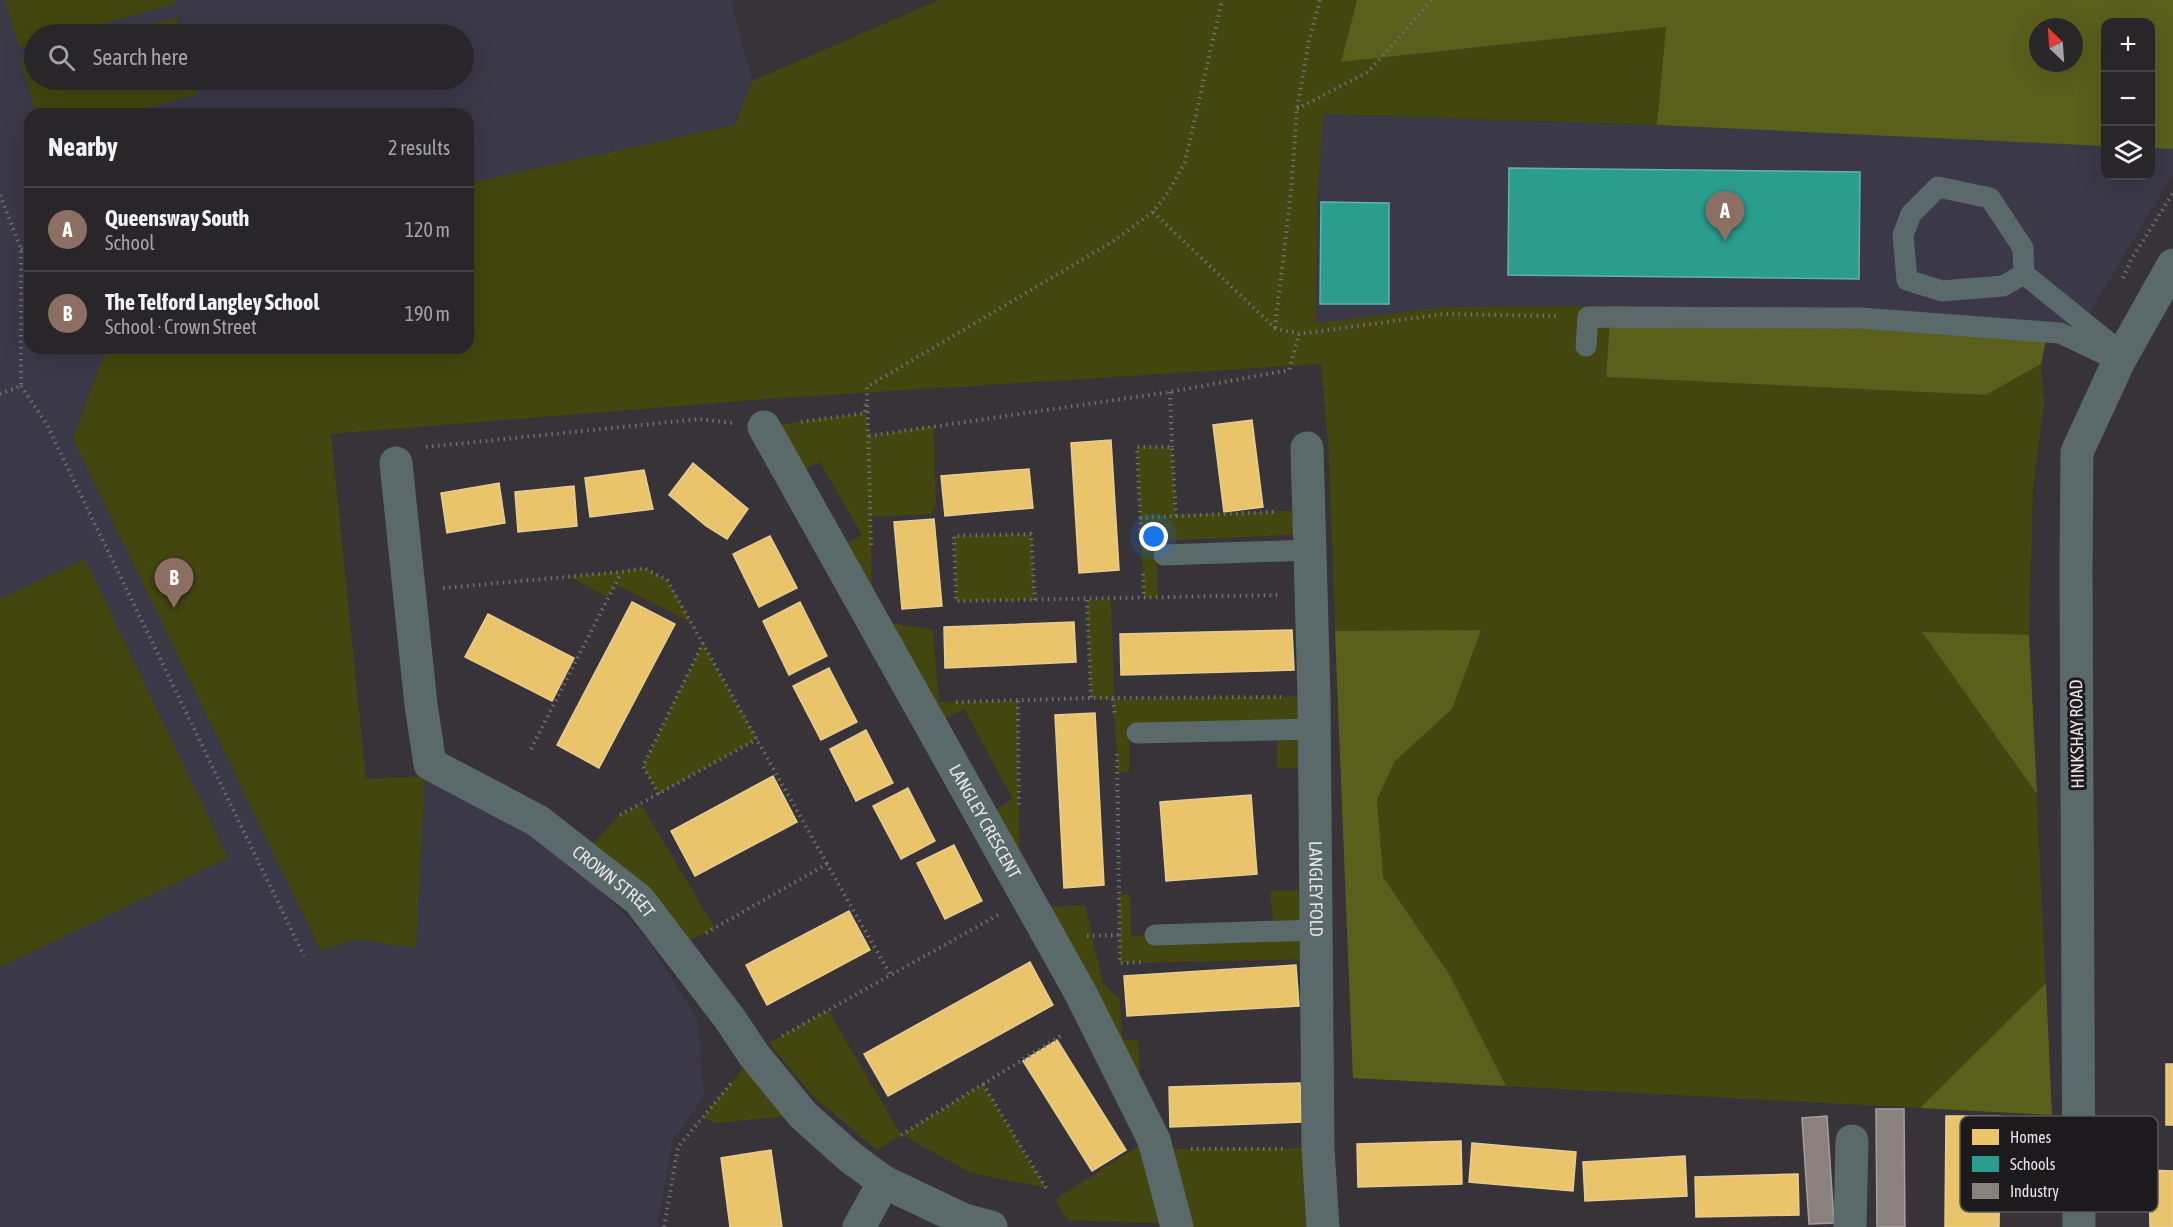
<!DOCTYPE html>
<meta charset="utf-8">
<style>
:root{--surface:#29262a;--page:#353236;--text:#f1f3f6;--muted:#a5a5a8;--line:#454347;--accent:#1a73e8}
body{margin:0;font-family:"Asap Condensed",sans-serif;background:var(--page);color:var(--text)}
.controls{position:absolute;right:18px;top:18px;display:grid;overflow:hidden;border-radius:12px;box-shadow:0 6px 24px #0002}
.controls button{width:54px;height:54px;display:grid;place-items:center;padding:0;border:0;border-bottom:2px solid var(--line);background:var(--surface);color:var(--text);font:30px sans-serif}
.compass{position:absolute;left:2029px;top:18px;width:54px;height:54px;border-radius:50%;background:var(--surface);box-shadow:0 6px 24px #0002;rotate:335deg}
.you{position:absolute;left:1154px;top:537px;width:21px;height:21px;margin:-15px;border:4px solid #fff;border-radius:50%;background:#1a73e8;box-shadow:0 0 0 9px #1a73e833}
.badge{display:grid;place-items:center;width:39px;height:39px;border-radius:50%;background:var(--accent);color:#fff;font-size:20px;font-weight:700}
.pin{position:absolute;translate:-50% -50px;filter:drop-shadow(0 2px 3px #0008)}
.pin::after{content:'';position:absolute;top:32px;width:21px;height:18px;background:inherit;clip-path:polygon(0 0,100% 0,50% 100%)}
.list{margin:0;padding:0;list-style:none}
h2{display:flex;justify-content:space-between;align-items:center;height:78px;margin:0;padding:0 24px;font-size:26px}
h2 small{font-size:20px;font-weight:400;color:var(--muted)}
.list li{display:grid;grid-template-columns:39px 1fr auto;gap:18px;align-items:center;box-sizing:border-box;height:84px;padding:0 24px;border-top:2px solid var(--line)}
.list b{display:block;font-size:22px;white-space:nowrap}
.list p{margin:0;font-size:20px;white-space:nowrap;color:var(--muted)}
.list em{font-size:20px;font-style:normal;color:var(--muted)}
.icon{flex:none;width:33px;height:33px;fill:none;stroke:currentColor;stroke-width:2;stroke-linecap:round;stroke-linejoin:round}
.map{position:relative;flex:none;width:2173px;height:1227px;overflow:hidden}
.search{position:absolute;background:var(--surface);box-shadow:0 6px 24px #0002;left:24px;top:24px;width:450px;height:66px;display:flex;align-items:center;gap:15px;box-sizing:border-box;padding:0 21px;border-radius:33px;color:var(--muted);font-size:22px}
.panel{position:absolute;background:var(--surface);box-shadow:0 6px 24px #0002;left:24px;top:108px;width:450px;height:246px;border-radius:18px}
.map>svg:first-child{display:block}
.education{fill:#3b3848;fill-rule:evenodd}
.green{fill:#43460e}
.forest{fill:#5b5f1c;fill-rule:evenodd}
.homes{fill:#e9c46a;stroke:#e8cd90;stroke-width:1.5}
.schools{fill:#2a9d8f;stroke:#63b2aa;stroke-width:1.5}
.industry{fill:#8a817c;stroke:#a69e9d;stroke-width:1.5}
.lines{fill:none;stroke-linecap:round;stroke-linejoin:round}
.path{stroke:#697173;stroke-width:4;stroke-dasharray:1.5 4.5;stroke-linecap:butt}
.service{stroke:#5a696a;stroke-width:21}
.minor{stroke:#5a696a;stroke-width:33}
.labels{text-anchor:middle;stroke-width:6;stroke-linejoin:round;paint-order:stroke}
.street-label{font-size:18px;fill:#e7e3e9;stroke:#1d1a1e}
.key{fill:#1d1a1e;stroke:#5a565b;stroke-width:1.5}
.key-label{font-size:16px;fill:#e7e3e9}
</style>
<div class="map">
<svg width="2173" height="1227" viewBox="0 0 2173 1227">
<rect width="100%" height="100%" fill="#373338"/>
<path class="education" d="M0,0H731L752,81L735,125L468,183V114H30V348H111L101,362L73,439L330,434L366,779L425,776L523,826L581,869L645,936L698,1020L704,1097L673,1139L657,1227H0ZM34,34H464V80H34Z
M1322,114L1657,125L2105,146L2106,176H2150L2151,148L2173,149V174L2079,330L1625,306L1444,307L1316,323L1317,208Z"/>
<path class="green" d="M5,0H174L175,4L65,34H34V43L19,47Z
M939,0H1357L1341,62L1666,27L1657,125L1323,114L1317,208L1316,323L1444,307L1611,306L1606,377L1986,395L2041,364L2044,404L2033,487L2029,636L2052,1115L1353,1078L1328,440L1321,364L779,398L331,434L366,779L425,776L416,948L356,939L321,951L73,439L101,362L111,348H468V183L735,125L752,81Z
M177,17L182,34H113Z
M34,56V80H194L198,94L127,114H36L21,60Z
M865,413L870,436L934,426L936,507L931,514L871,517L872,620L933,630L939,702L1018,701L1019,855L982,818L1013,799L964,709L931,726L833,551L862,535L820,462L791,476L764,427Z
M1137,447H1172L1176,515L1309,510L1310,534L1157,541L1158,597L1144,598Z
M1031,534L1035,600L956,601L954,536Z
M85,559L228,858L0,967V599Z
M644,568L667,580L692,623L615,584L608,598L570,577Z
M1111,599L1114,699L1314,696L1315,767L1277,768V731L1129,736V772H1118L1113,700L1091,698L1087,600Z
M703,643L757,739L659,794L643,766Z
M641,804L715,928L676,948L582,855L620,815Z
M1316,889L1317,959L1120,963L1119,895L1130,894L1131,936L1274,932L1270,891Z
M1085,905L1103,983L1112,993L1119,997L1123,1040L1138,1039L1140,1080L1047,907Z
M828,1010L901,1135L983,1084L1046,1188L971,1173L902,1135L877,1150L811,1094L769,1043Z
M754,1055L803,1115L716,1123L702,1118Z
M1140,1145L1157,1149L1318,1148L1323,1227H1177L1175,1224L1068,1220L1055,1200Z"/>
<path class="forest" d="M1357,0H2173V149L2151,148L2150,22H2106L2105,146L1657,125L1666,27L1341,62ZM2038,27H2074V63H2038Z
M1611,306L1930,315L2049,327L2041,364L1986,395L1606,377Z
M1481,630L1452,709L1395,761L1377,799L1383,877L1449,974L1506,1086L1353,1078L1335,631Z
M1922,632L2029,635L2037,794Z
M2046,983L2052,1115L1920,1108Z"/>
<path class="homes" d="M1252,420L1263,507L1224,512L1213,425Z
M1111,440L1119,570L1079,573L1071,443Z
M693,463L748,509L727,539L706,526L669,495Z
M1029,469L1033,508L945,516L941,476Z
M644,470L653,509L590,517L585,478Z
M499,483L505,523L447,533L441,493Z
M574,486L577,526L518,532L515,492Z
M934,519L942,606L902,609L894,522Z
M770,536L797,588L759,607L733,554Z
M632,602L675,624L599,768L557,745Z
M800,602L827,656L789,675L763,621Z
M488,614L574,658L552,701L465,657Z
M1074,622L1076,662L945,668L944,627Z
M1292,630L1294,670L1121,675L1120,634Z
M829,668L857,722L821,740L793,686Z
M1095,713L1104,885L1064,888L1055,715Z
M866,730L893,783L856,801L830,749Z
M773,776L797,822L695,876L671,831Z
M908,788L935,841L901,859L873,806Z
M1251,795L1257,874L1166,881L1160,802Z
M954,845L982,901L945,919L917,863Z
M849,911L870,950L767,1005L746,965Z
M1030,962L1053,1005L888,1096L864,1054Z
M1296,965L1299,1006L1127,1016L1124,976Z
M1057,1040L1126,1150L1092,1171L1023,1061Z
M2166,1064H2173V1125H2166Z
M1300,1083L1302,1122L1170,1127L1169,1087Z
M1946,1116H2000L1999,1227H1945Z
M1461,1141L1462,1184L1358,1187L1357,1144Z
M1472,1143L1576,1152L1573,1191L1469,1182Z
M771,1150L782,1227H730L721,1158Z
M1685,1156L1687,1196L1585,1201L1583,1162Z
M2149,1170L2173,1171V1227H2150Z
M1798,1174L1799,1215L1696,1217L1695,1177Z"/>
<path class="schools" d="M1509,168L1860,172L1859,279L1508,275Z
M1321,202L1389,203V304H1320Z"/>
<path class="industry" d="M1876,1109H1904L1905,1227H1877Z
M1827,1116L1834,1223L1809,1224L1802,1118Z"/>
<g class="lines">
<path class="path" d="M1297,109L1368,72L1432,0
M0,195L21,249V386L0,394
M1153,212L1275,328L1299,334L1444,314L1560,316
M21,249L30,253
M2123,278L2131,260L2173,193
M1275,328L1291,192L1297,109L1309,41L1320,0
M21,386L46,423L304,956
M1170,392L1172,447
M801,422L865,413L866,400
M869,436L1170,392L1289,370L1299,334
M426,447L700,419L732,423
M1176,516L1274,512
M1140,518L1176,516L1172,447H1137L1141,537
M871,545L867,387L1112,242L1153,212L1169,191L1185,162L1222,0
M1143,574L1144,598
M443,588L621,572L644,568L667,580L827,864
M1035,600L1031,534L954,536L956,601L1278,595
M1087,600L1091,698
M1113,699L1115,717
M1018,701L1019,808
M956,702L1091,698L1281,697
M531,749L621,573
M1117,754L1120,963L1144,962
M659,794L643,766L703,643
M620,815L757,739
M706,933L827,864L891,976
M1087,936L1119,935
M782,1036L998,915
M983,1084L1046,1188
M901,1135L1064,1034
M1191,1149H1285
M664,1227L678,1147L733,1081"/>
<path class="service" d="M2024,274L2003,286L1942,291L1907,280L1903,235L1911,214L1938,187L1990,198L2023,248L2024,274L2123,354
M1586,346L1588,317L1861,318L2060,333L2119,361
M1164,555L1311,550
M1137,733L1314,729
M1155,935L1316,930"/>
<g class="minor">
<path id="s1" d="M764,427L1080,992L1154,1140L1177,1227"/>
<path id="s2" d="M1307,448L1314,696L1318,1148L1323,1227"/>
<path id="s3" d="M396,463L421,705L430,764L538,821L639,900L730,1019L754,1055L803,1115L850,1157L884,1182L964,1220L991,1227"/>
<path d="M859,1227L884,1182"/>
<path d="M1850,1227L1852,1141"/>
<path d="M2079,1227L2076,570L2077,452L2119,361L2173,265"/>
</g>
</g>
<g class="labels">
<g class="street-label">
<text transform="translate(2077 734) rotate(-91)" y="6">HINKSHAY ROAD</text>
<text dy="6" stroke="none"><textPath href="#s1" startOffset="452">LANGLEY CRESCENT</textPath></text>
<text dy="6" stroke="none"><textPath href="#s3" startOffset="522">CROWN STREET</textPath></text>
<text dy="6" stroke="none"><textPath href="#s2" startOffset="441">LANGLEY FOLD</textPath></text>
</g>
</g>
<rect x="1960" y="1116" width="198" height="96" rx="9" class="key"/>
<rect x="1972" y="1129" width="27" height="16" fill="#e9c46a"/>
<rect x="1972" y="1156" width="27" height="16" fill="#2a9d8f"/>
<rect x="1972" y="1183" width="27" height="16" fill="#8a817c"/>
<g class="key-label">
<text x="2010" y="1143">Homes</text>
<text x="2010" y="1170">Schools</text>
<text x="2010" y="1197">Industry</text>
</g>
</svg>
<div class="controls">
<button>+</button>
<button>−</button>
<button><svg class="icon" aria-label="layers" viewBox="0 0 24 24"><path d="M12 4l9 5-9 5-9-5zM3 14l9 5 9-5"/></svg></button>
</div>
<svg class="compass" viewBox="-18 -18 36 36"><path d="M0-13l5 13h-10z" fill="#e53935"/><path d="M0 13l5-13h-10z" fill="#a5a5a8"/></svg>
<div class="you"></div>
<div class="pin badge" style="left:1725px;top:241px;background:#8d6e63">A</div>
<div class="pin badge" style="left:174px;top:608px;background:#8d6e63">B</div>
<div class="search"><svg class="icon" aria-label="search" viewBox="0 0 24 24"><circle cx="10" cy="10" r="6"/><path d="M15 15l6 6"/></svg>Search here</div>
<section class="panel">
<h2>Nearby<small>2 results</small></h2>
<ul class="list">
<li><span class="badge" style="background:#8d6e63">A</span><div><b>Queensway South</b><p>School</p></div><em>120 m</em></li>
<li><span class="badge" style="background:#8d6e63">B</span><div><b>The Telford Langley School</b><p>School · Crown Street</p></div><em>190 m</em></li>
</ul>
</section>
</div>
